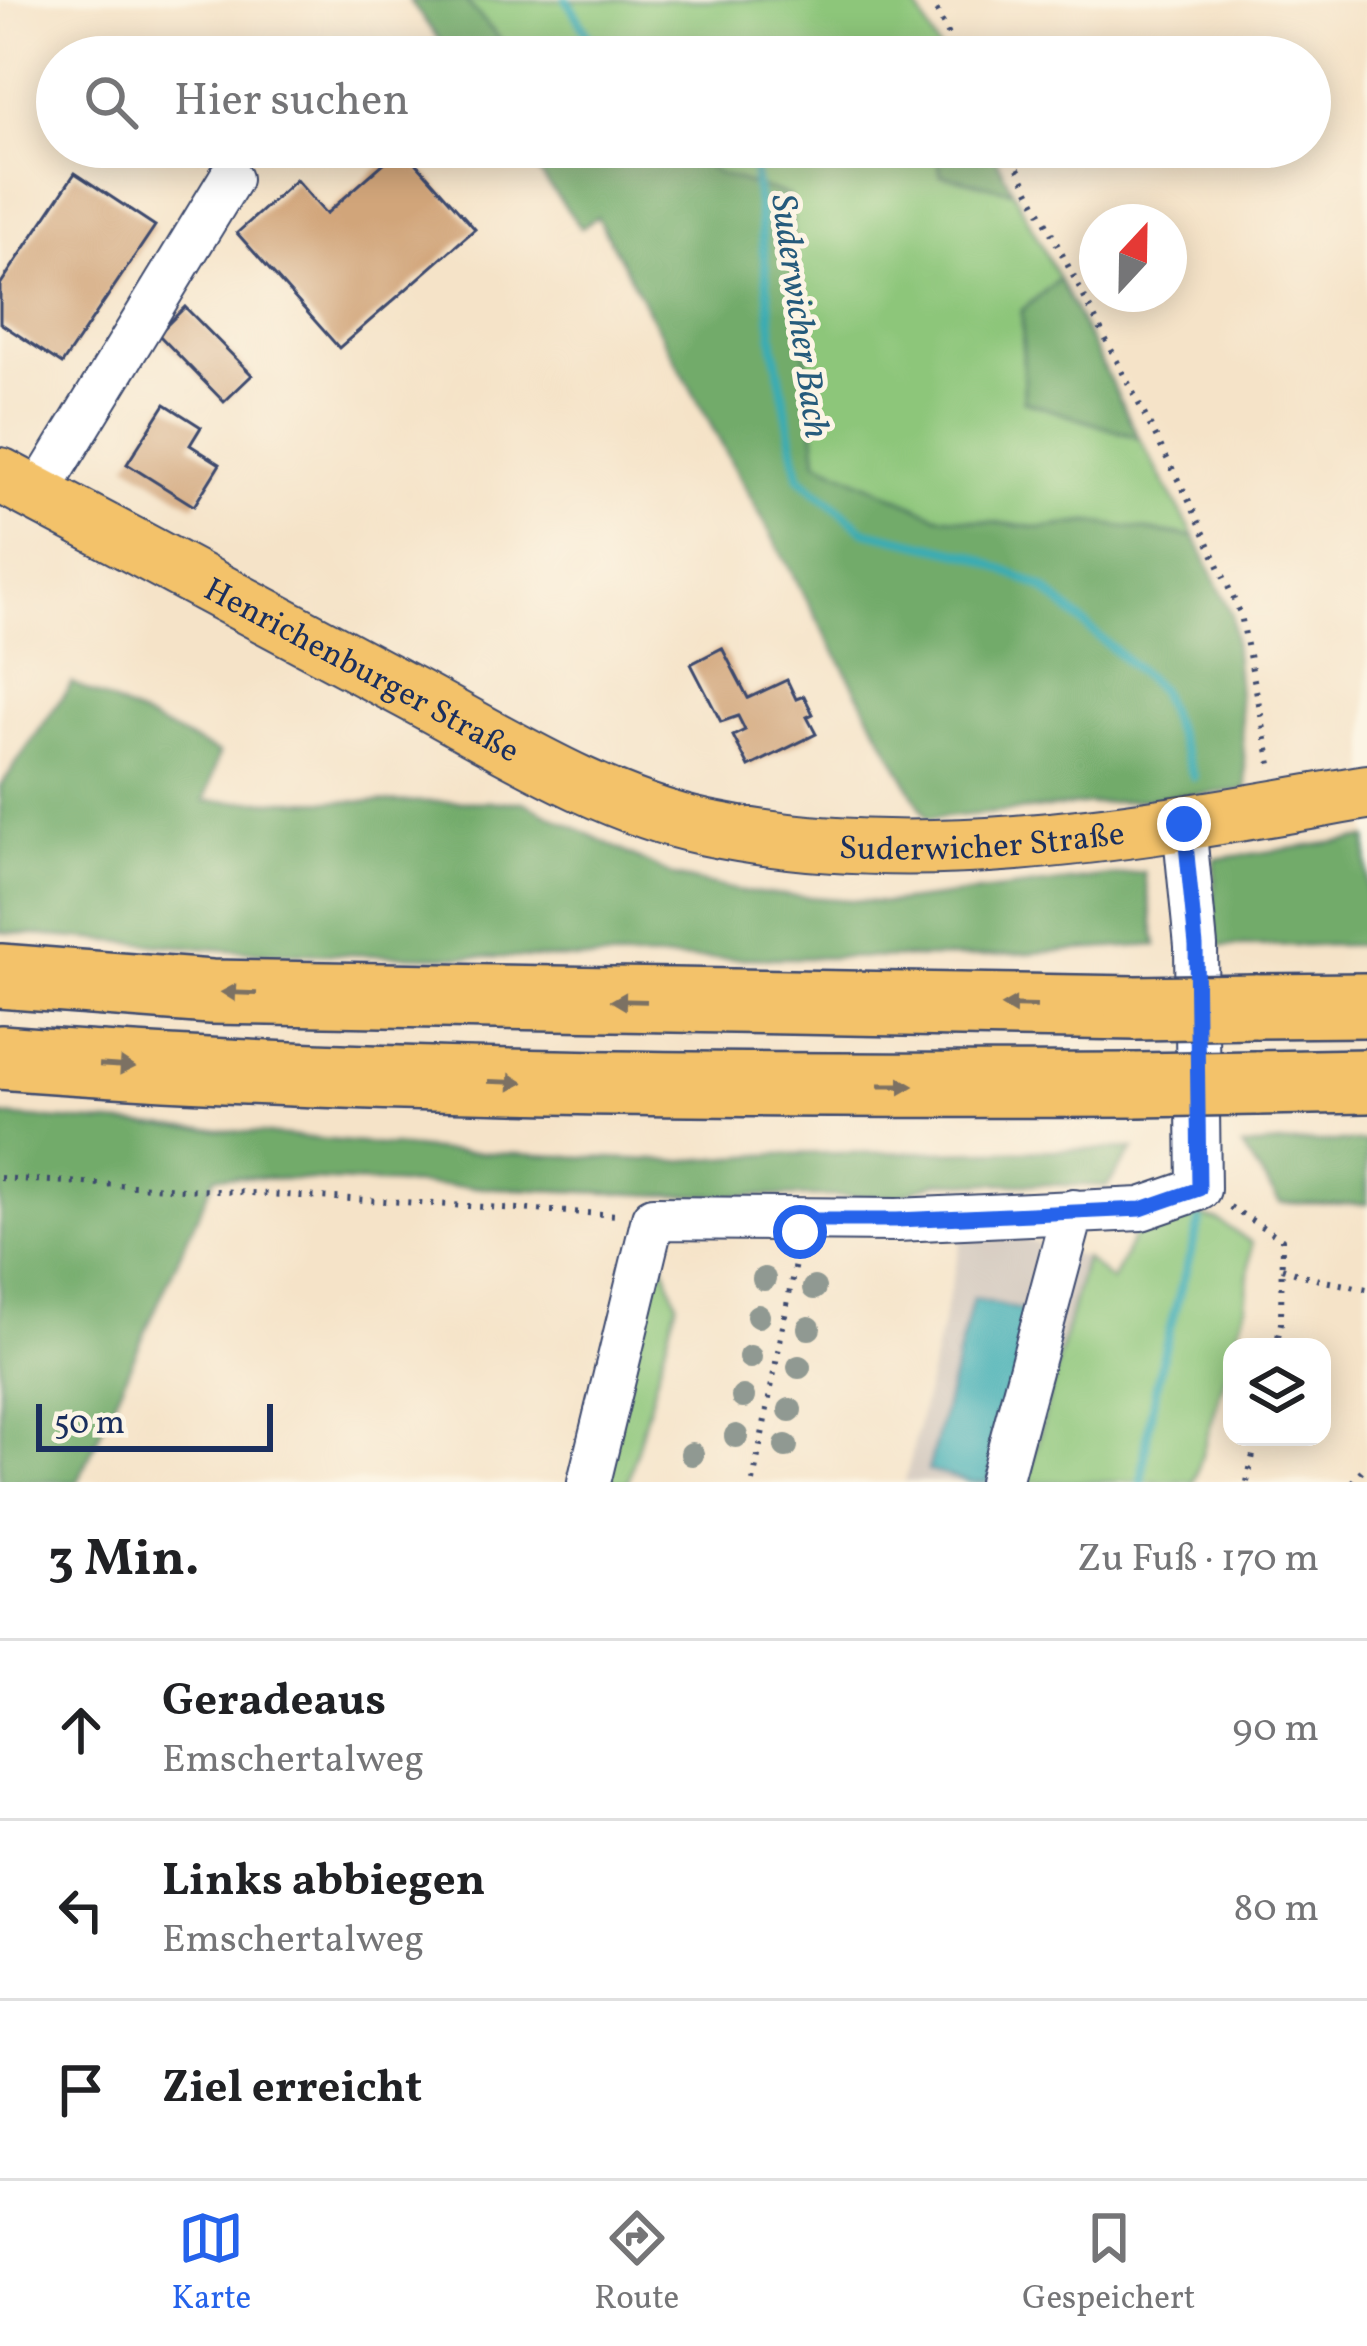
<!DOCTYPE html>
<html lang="de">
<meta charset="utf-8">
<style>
:root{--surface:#fff;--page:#f2f2f2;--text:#202124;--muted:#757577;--line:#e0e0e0;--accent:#2563eb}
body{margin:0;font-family:Vollkorn,serif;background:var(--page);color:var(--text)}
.controls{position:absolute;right:36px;bottom:36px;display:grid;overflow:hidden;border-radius:24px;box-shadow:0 6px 30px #0003}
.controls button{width:108px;height:108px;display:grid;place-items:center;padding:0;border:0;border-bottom:3px solid var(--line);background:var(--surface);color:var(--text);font:60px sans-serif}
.compass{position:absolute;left:1079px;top:204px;width:108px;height:108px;border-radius:50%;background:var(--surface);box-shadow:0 6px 30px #0003;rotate:22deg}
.scale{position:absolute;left:36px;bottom:30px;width:237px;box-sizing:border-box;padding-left:12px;border:6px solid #1b2f5e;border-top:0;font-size:33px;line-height:42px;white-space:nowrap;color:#1b2f5e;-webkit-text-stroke:9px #fcf5e5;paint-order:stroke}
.stop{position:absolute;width:36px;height:36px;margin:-27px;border:9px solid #2563eb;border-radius:50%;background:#fff}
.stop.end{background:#2563eb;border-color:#fff;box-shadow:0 3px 12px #0008}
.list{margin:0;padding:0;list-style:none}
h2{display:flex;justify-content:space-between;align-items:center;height:156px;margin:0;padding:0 48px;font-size:51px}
h2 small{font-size:39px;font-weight:400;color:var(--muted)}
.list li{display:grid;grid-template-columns:78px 1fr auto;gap:36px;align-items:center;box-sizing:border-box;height:180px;padding:0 48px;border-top:3px solid var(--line)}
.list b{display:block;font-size:45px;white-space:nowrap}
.list p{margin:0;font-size:39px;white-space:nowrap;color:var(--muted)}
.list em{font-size:39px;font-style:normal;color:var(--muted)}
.icon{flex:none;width:66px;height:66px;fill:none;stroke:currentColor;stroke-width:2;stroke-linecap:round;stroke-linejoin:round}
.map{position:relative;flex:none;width:1367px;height:1482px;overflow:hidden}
.search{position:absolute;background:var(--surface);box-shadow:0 6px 30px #0003;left:36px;right:36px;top:36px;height:132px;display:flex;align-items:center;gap:30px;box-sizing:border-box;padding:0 42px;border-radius:66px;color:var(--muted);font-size:45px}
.sheet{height:696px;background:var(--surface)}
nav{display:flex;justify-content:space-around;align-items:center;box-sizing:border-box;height:168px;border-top:3px solid var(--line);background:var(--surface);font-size:33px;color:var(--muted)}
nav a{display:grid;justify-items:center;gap:6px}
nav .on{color:var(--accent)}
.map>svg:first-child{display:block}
.industrial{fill:#cdc2b9}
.green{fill:#8dc67a;stroke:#547a6c;stroke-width:3}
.forest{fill:#72ab6a;stroke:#466d64;stroke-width:3}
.water{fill:#3bacb3;stroke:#2b6e88;stroke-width:3}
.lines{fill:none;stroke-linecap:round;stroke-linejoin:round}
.stream{stroke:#3bacb3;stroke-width:9}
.building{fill:#d1a57a}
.minor-casing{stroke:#3c4a6e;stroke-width:46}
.major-casing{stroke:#3c4a6e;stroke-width:58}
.highway-casing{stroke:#3c4a6e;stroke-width:68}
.path{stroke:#3c4a6e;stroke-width:6;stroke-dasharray:3 9;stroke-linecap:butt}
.minor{stroke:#fff;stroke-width:42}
.major{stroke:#f3c26a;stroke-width:54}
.highway{stroke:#f3c26a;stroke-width:63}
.highway-bridge-casing{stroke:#3c4a6e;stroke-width:68;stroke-linecap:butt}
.highway-bridge{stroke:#f3c26a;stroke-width:63}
.tree{fill:#909992}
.oneway{fill:#7c7163}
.route{stroke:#2563eb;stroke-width:15}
.labels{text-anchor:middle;stroke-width:10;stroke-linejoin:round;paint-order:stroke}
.street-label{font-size:33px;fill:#1b2f5e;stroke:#fcf5e5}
.water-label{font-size:36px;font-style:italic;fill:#265b7c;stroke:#fcf5e5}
</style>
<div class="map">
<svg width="1367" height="1482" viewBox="0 0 1367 1482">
<rect width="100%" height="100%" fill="#fcf5e5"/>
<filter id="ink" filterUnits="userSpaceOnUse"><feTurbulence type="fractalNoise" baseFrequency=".00833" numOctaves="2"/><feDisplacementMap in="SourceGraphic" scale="24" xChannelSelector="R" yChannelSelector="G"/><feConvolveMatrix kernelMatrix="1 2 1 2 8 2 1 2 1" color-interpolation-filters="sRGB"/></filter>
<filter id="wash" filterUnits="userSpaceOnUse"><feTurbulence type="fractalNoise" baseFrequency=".004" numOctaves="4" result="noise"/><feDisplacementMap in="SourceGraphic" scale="48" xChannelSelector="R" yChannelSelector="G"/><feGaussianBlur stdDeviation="2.7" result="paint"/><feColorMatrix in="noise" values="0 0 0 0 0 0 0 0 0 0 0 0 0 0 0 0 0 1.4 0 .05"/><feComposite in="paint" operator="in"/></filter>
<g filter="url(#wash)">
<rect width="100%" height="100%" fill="#f5e3c8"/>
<path class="industrial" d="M966,1221L1085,1258L1027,1482H905Z"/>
<path class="green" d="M465,0H913L943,57H516Z
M684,147H936L941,175L1013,191L1059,279L1022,311L1024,401L1139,438L1195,537L1089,522L1041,528L937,516L817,461L789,197L718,174Z
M1199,1215L1219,1221L1252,1243L1246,1305L1194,1482H1027L1085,1258L1112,1281L1136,1232Z
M657,1246L677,1302L628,1482H605Z"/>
<path class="forest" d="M409,0H465L516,57H452Z
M520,147H684L718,174L789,196L817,461L937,516L1041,528L1089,522L1195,537L1232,615L1247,790L927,819L597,217L581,228Z
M936,147H990L1013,191L941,175Z
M1059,279L1139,438L1024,401L1022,310Z
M72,683L219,753L205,801L523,802L674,876L744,892L888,903L1144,872L1157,945L967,957L590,959L266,953L0,932V787Z
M1367,838V945L1214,946V859Z
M0,1116L235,1131L445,1151L676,1161L776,1154L1134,1149L1107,1186L938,1182L896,1197L659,1195L215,1176L78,1482H0Z
M1306,1142H1367V1204L1280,1203L1242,1147Z"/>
<path class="water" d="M973,1298L1033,1313L989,1482H971L928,1471Z"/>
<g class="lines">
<path class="stream" d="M567,0L601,57
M744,147L754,166L774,346L799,477L865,531L971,555L1043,588L1159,689L1194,777
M1142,1482C1149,1393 1175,1307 1200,1221"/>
</g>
<g id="blocks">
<path class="building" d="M402,147L475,229L339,348L237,233L296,180L326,214Z
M75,173L155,226L62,364L0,323V285Z
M185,307L252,375L224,402L158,334Z
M165,404L201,427L190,445L220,464L194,506L127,464Z
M722,648L748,698L787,680L796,699L804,696L813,714L807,717L816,734L749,767L733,736L745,730L738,716L721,722L691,664Z"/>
</g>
</g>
<g filter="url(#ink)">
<use href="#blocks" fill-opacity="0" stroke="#3c4a6e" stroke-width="3"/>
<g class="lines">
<defs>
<path id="minor" d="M37,495L230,179
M589,1482L653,1218L897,1220L1141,1209L1199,1189L1196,946L1184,824
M1000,1482L1073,1211"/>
<g id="major">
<path id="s1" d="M0,475C137,547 273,620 410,693C503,743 602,806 707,828C925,874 1151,829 1367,792"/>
</g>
<path id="highway" d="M0,976L211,992L1136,1008
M1255,1006L1367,1005
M0,1057C378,1086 757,1086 1136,1085
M1256,1083L1367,1081"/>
</defs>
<use href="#minor" class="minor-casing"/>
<use href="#major" class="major-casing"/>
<use href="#highway" class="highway-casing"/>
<path class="path" d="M931,0L960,57
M1007,147L1193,509L1241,615L1272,769
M0,1178L619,1215
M1230,1207L1282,1239L1281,1323L1276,1347
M1282,1268L1319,1280L1367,1289
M753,1482L797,1253
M1247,1482L1257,1437
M1352,1482L1367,1464"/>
<use href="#minor" class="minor"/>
<use href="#major" class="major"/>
<use href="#highway" class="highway"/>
<defs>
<path id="highway-bridge" d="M1136,1008L1255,1006
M1136,1085L1256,1083"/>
</defs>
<use href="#highway-bridge" class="highway-bridge-casing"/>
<use href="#highway-bridge" class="highway-bridge"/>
</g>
<g class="tree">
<circle cx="764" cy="1279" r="12"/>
<circle cx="814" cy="1288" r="12"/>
<circle cx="758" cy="1316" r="12"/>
<circle cx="809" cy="1328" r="12"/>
<circle cx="750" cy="1357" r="12"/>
<circle cx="799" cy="1367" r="12"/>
<circle cx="743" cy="1397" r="12"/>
<circle cx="790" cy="1410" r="12"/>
<circle cx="736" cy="1436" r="12"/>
<circle cx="786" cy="1446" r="12"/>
<circle cx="692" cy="1454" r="12"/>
</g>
<defs><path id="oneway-solid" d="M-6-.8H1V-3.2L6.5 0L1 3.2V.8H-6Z" transform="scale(3)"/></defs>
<g class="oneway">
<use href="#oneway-solid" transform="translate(239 993) rotate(-178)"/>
<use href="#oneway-solid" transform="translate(629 1001) rotate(-179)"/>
<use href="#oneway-solid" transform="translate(1019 1006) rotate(-179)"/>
<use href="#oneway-solid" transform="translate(117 1066) rotate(4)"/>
<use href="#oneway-solid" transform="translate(506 1082) rotate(2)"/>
<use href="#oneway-solid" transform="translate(896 1086)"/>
</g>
</g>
<g class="lines" filter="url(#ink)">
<path class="route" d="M800,1232L802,1220H897L1141,1209L1199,1189L1196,946L1184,824"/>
</g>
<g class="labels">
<g class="street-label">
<text dy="12" stroke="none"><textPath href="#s1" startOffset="411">Henrichenburger Straße</textPath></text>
<text dy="12" stroke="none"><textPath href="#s1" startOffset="1068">Suderwicher Straße</textPath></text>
</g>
<g class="water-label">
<text transform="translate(802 316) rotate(82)" y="13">Suderwicher Bach</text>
</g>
</g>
</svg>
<div class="controls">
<button><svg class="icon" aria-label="layers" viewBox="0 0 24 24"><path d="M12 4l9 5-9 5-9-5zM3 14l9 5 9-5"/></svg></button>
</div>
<svg class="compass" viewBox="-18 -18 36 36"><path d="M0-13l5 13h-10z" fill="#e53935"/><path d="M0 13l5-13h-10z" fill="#757577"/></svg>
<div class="scale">50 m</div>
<div class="stop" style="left:800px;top:1232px"></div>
<div class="stop end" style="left:1184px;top:824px"></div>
<div class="search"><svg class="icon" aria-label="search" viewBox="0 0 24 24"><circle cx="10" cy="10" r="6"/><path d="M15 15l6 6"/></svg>Hier suchen</div>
</div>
<section class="sheet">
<h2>3 Min.<small>Zu Fuß · 170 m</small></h2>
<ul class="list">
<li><svg class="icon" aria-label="ahead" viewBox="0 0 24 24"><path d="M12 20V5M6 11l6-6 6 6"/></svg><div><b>Geradeaus</b><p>Emschertalweg</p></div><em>90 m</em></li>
<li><svg class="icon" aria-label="left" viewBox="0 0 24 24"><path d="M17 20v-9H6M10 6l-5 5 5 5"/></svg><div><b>Links abbiegen</b><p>Emschertalweg</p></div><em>80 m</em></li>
<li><svg class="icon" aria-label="arrive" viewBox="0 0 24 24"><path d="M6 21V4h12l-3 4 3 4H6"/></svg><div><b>Ziel erreicht</b></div></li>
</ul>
</section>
<nav>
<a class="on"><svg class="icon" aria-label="map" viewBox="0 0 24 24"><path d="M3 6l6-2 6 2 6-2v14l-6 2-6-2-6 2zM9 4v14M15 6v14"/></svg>Karte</a>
<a><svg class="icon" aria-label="directions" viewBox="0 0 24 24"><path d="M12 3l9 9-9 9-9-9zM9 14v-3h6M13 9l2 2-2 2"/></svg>Route</a>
<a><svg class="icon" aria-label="saved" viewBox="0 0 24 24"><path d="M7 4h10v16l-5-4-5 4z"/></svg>Gespeichert</a>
</nav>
